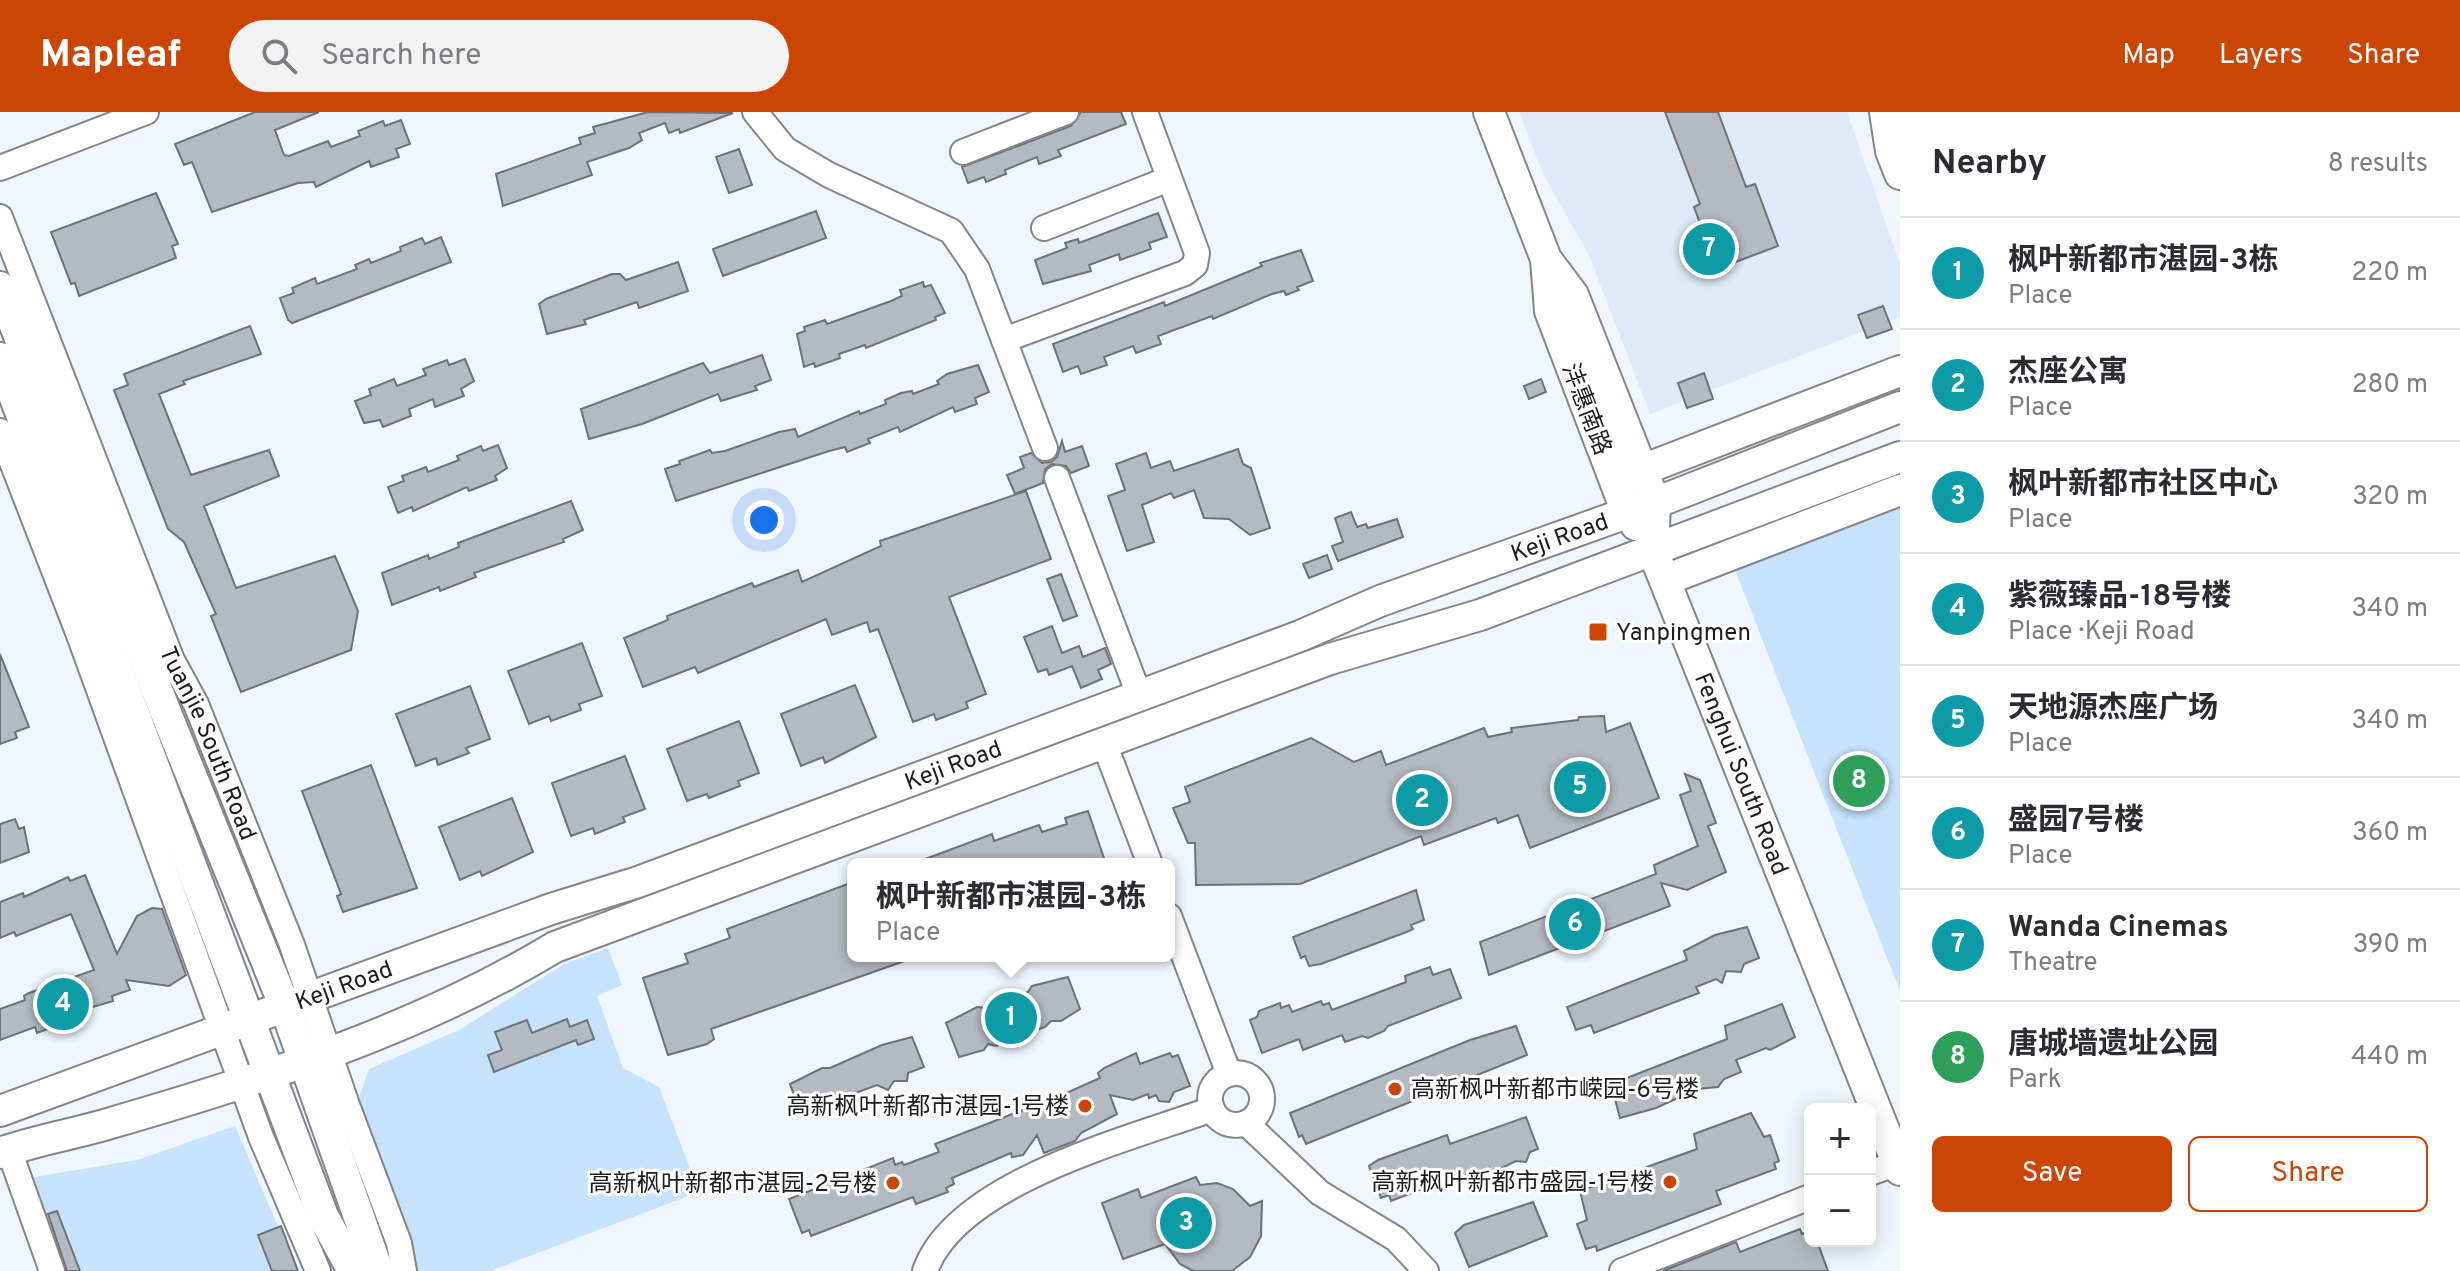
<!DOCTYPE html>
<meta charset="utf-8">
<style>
:root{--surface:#fff;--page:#f2f2f3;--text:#2b2b33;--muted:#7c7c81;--line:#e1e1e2;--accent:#cb4605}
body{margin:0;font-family:Overpass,"Noto Sans SC",sans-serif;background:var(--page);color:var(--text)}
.controls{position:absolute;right:24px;bottom:24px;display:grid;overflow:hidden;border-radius:12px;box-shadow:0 4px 20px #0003}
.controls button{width:72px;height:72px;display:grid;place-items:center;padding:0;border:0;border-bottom:2px solid var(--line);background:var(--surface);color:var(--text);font:40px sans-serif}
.you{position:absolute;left:764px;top:408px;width:28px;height:28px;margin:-20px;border:6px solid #fff;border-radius:50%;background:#1a73e8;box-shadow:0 0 0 12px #1a73e833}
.badge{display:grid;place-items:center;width:52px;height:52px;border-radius:50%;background:var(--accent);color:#fff;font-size:26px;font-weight:700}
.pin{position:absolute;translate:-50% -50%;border:4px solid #fff;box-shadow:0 2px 8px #0006}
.popup{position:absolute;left:847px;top:746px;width:328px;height:104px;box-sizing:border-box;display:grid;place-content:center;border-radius:12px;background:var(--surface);filter:drop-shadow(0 2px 6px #0005);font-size:26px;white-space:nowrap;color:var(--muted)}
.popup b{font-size:30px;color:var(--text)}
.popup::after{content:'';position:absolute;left:50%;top:100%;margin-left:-16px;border:16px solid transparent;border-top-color:var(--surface)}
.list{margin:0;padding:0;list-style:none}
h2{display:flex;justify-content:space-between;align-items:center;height:104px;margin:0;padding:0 32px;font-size:34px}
h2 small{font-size:26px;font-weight:400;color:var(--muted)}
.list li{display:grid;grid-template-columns:52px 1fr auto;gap:24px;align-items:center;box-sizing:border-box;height:112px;padding:0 32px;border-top:2px solid var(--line)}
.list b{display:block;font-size:30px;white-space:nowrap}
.list p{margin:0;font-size:26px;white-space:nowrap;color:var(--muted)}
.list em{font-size:26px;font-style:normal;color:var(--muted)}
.actions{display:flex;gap:16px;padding:24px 32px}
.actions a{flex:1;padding:18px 0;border:2px solid var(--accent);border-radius:12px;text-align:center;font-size:28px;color:var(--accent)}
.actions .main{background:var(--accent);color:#fff}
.icon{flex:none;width:44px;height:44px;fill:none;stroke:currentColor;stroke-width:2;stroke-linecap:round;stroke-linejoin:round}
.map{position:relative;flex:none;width:1900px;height:1159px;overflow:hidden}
header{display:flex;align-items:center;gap:48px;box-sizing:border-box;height:112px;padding:0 40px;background:var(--accent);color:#fff}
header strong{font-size:38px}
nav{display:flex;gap:44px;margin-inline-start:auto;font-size:28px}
.search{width:560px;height:72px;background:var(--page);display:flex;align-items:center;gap:20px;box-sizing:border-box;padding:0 28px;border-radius:44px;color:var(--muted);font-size:30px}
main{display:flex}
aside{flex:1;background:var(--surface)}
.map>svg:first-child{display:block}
.built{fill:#deeaf7}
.green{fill:#c7e2fd}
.building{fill:#b4bac1;stroke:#6c7277;stroke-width:2}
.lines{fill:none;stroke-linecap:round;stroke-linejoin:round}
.minor-casing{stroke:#80868c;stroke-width:28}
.major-casing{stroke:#80868c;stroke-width:34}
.minor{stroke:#fff;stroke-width:24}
.major{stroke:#fff;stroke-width:30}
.poi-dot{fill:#cb4605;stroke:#fff;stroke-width:3}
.labels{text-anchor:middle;stroke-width:6;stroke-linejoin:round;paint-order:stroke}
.street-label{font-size:24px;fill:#1b1d1f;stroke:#fff}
.poi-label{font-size:24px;fill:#1b1d1f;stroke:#fff;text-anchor:end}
</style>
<header>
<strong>Mapleaf</strong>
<div class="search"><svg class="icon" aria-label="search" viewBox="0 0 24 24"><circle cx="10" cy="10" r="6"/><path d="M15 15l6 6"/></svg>Search here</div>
<nav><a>Map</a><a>Layers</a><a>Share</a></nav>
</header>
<main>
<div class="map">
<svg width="1900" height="1159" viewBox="0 0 1900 1159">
<rect width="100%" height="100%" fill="#f0f6fd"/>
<path class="built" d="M1519,0H1847L1900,152V205L1650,302L1589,143L1544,64Z"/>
<path class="green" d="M1900,396V879L1735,458Z
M608,836L622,873L597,884L623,956L659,975L699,1080L490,1159H415L357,991L369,957L461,917L564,852Z
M235,1014L297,1159H62L29,1066L137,1048Z"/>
<path class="building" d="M255,0H319L275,18L284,43L289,44L328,29L331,35L360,24L358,19L383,9L385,14L401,8L410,32L396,37L399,45L371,55L369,49L316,75L314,70L298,71L212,100L192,50L184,53L175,32Z
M648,0L733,1L680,21L679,17L669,21L665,11L639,21L642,28L629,36L587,50L592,63L503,94L496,62L581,32L579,26L595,21L593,15Z
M1081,0H1121L1126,12L1058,38L1061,44L1039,52L1037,45L1005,58L1006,62L986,70L984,65L968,71L962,55L1071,14Z
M1665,0H1718L1746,75L1755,72L1778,134L1717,157L1694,95L1700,92Z
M739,37L752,73L729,81L716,45Z
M156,81L178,132L172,134L176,146L79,184L75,171L71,172L51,120Z
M816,99L826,126L723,164L713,137Z
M1158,101L1167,125L1149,131L1151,137L1120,148L1119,142L1089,153L1091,159L1043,172L1035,148L1067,136L1065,131L1078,127L1079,131Z
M441,125L451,150L292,211L288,208L280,186L294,181L292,176L315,166L317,172L357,157L355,153L369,147L371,151L401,139L400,135L422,126L425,132Z
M1301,138L1313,169L1297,175L1299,178L1286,183L1284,179L1272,182L1213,207L1212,204L1158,224L1161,232L1136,241L1133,234L1104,245L1107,253L1081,262L1078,254L1063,260L1053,232L1164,190L1165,194L1262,154L1260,151Z
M678,150L688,179L639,196L637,190L584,208L586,212L547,222L539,192L546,187L612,162H620L626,168Z
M923,170L924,175L931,173L945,201L935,205L936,208L866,236L865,233L839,242L840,246L815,255L814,251L804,255L797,222L805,219L804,215L825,208L827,212L891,189L902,184L900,178Z
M1883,194L1892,217L1867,226L1858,203Z
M250,214L261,242L183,269L185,272L159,282L191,363L269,338L279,364L204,394L236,476L335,444L358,499L351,538L241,580L211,504L216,502L184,430L168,417L114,278L128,273L124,262Z
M762,243L771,268L755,274L757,278L721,289L718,282L642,312L589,327L581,297L703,251L710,261Z
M465,247L474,269L461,277L464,284L435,295L433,287L409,297L411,304L383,315L380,308L364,311L355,289L371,283L369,277L394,267L397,274L426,263L423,257L447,248L449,253Z
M978,253L989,280L975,286L977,292L955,300L953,295L900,320L898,315L868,327L870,331L847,340L845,335L829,339L676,389L665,357L680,352L679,349L710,338L712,341L725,339L779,320L795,317L798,325L859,299L860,302L886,292L885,288L901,281L912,279L913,282L939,272L937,269L947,262Z
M1704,261L1713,287L1687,296L1678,271Z
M1541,267L1546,280L1529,287L1524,274Z
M1062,329L1065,340L1082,334L1089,354L1071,361L1066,354L1052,352L1045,357L1043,371L1015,382L1007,363L1024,356L1020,345L1031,341L1042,351L1051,350L1057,345Z
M498,333L507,356L495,364L497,368L469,379L467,375L413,399L412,395L398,401L388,375L404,369L402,364L426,355L428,360L459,348L457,344L481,334L483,339Z
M1238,337L1243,352L1251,356L1270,416L1250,423L1229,407L1204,406L1194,378L1174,386L1171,381L1142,393L1154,430L1127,439L1108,384L1125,378L1116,352L1146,341L1151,356L1170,349L1174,359Z
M1026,379L1051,447L949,485L986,582L966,590L968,596L936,608L934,602L913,610L878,517L870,520L867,510L832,523L826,507L698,561L695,555L643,575L624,526L668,508L667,504L752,471L754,475L798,458L802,470L881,434L880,429Z
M571,389L583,418L563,427L564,430L474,461L476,465L440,479L439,475L392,493L382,461L428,443L429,447L459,435L458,431Z
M1351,400L1357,415L1366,412L1368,416L1397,407L1403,425L1338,449L1332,434L1343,430L1335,406Z
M1327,443L1332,457L1309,466L1303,452Z
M1061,462L1077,504L1063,509L1047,467Z
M1052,514L1062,541L1079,534L1083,545L1105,536L1111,552L1098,558L1102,567L1081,576L1072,554L1049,563L1047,557L1038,560L1024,525Z
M582,531L602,584L579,592L581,598L551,609L549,604L529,612L508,559Z
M0,542L29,615L15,620L17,626L0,632Z
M855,573L876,625L825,651L823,645L801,654L781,602Z
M470,574L490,627L466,636L469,641L438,653L436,646L416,654L396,602Z
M1604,604L1606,620L1630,611L1659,686L1530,736L1518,703L1498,711L1496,706L1424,733L1421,724L1300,772L1196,773L1195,731H1188L1173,696L1190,690L1185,675L1311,626L1354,650L1381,639L1386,653L1484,616L1488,625L1512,620L1511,616L1578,608L1579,605Z
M739,609L759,661L738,669L740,674L709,686L707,682L687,689L667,637Z
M625,644L645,697L623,705L625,710L595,722L593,716L571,724L552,671Z
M371,653L417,776L343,800L337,784L341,782L302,679Z
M1685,662L1700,668L1716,711L1708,714L1726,760L1687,778L1661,771L1670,794L1489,863L1480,830L1656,762L1654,753L1698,734L1680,683L1691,679Z
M512,686L533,740L482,764L480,759L460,768L439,715Z
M1088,699L1106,752H912L992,722L994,729L1039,713L1042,720L1067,712L1065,706Z
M15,707L19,717L24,715L29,740L0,751V712Z
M85,763L117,842L137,804L152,796L162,797L186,863L169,874L126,868L130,878L112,884L113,889L55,906L58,913L37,921L35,915L0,928V897L25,888L24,884L29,881L94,858L71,802L16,824L14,820L0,826V790L23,781L24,785L68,765L70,769Z
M853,770V844L913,846L711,917L714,927L707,932L668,943L643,866L688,851L685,842L730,826L727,817Z
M1416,778L1424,808L1411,813L1413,817L1409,819L1321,852L1309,854L1305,844L1301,846L1293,825Z
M1747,815L1759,846L1744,852L1741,860L1726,859L1722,871L1716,867L1696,875L1699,881L1594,921L1591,913L1576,918L1567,895L1687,848L1684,839L1715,823Z
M1430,855L1433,863L1450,857L1461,886L1388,914L1384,919L1368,926L1362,924L1345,930L1342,923L1303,938L1299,927L1262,941L1250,908L1257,905L1259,899L1280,891L1281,896L1289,893L1292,900L1321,889L1323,893L1329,891L1332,898L1406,870L1405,864Z
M1068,865L1080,897L1061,909H1051L1045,915L996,934L988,932L984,938L959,945L946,911L977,895L987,896L1028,880L1032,874Z
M1782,892L1795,925L1770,938L1766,936L1736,948L1741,960L1724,967L1718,975L1697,977L1656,996L1620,1006L1611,972L1727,927L1725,914Z
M567,907L570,915L587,908L594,927L578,933L576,928L494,960L488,943L502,938L495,920L527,908L532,921Z
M1516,914L1527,943L1306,1032L1302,1023L1299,1025L1290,1001L1470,928Z
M912,925L924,955L908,961L907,969H894L888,978L877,973L850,983L845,995L841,993L828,1002L818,998L806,1002L803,994L798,995L790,972L822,956H830L882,933Z
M1136,941L1140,952L1170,941L1172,945L1178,943L1190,974L1174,980L1169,990L1159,989L1156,983L1149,986L1148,982L1133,988L1110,983L1117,1002L1081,1021L1075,1029L1044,1041L1037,1023L1023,1043L1012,1045L1011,1041L952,1066L954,1072L946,1076L948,1080L916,1092L913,1085L811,1124L809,1118L802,1121L789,1087L893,1046L895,1053L902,1050L904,1053L939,1040L935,1032L1023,998L1033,1003L1067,990L1064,982L1100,966L1098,961L1104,956Z
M1751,1001L1764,1025L1770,1023L1779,1049L1774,1051L1776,1057L1716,1079L1721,1092L1597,1139L1596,1134L1586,1137L1577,1112L1587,1108L1580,1079L1697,1037L1694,1022Z
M1526,1005L1538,1037L1530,1040L1526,1050L1516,1049L1477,1068L1469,1064L1460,1067L1459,1063L1391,1089L1389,1083L1381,1086L1369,1054L1378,1048L1447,1023L1450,1032Z
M1196,1065L1200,1073L1217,1071L1233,1077L1250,1094L1262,1089L1261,1124L1250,1145L1232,1159H1193L1180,1152L1165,1132L1123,1147L1102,1091L1138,1077L1141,1086Z
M1533,1090L1547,1124L1469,1155L1455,1121L1464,1113Z
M57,1099L80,1159H67L48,1102Z
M281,1114L298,1159H272L258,1123Z
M1800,1117L1802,1122L1810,1119V1129H1817L1828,1159H1663L1736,1130L1740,1140Z"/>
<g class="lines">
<defs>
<g id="minor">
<path d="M755,0L785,37L829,63L951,119L977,157L1045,336"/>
<path d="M963,40L1066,0"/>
<path d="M0,56L146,0"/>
<path id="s1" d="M0,105L172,548L196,592L292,833L347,993L399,1131L404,1159"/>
<path d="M1044,116L1169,67"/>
<path d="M1004,228L1185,161L1195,153L1197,141L1145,0"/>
<path d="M0,319L79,523L261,1025L318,1159"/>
<path d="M1057,366L1139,583"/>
<path d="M1104,631L1150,752"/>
<path d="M1169,804L1229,962"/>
<circle cx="1236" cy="987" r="26"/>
<path d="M1246,1011L1320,1081L1396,1127L1426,1159"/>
<path d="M9,1038L52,1159"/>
<path d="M1870,1061L1897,1051"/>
<path d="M925,1159C956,1070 1130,1027 1212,997"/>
<path d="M1622,1159L1810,1085"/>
</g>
<g id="major">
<path id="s2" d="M1489,0L1546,147L1573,183L1655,391L1653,439L1900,1058"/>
<path d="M1885,0L1891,39L1900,62"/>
<path d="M1546,147L1550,199L1626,398L1636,413"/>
<path d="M0,175L166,601L285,895L378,1159"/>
<path d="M0,246L323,1104L353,1159"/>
<path d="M1642,358L1900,259"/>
<path d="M1665,468L1900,378"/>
<path id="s3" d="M0,999L551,797L638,770L1300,524L1380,489L1655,391L1900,295"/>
<path d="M0,1041C36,1028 75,1022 111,1011C263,967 419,917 555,835L1330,547L1480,503L1900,345"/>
</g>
</defs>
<use href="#minor" class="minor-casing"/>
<use href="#major" class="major-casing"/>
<use href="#minor" class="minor"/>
<use href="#major" class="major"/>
</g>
<g class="poi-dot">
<rect x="1588" y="510" width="20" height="20" rx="4"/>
<circle cx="1395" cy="977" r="8"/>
<circle cx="1085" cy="994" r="8"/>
<circle cx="1670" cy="1070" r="8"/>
<circle cx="893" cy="1071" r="8"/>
</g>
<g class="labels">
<g class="street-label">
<text transform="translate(1587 297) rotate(69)" y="8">沣惠南路</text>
<text dy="8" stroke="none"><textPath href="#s3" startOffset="1662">Keji Road</textPath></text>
<text dy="8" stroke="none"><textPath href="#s1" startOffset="566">Tuanjie South Road</textPath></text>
<text dy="8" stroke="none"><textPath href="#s3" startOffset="1014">Keji Road</textPath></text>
<text dy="8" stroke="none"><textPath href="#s2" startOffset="714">Fenghui South Road</textPath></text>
<text dy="8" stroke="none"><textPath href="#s3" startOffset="366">Keji Road</textPath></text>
</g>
<g class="poi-label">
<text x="1616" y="528" text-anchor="start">Yanpingmen</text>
<text x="1411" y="985" text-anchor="start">高新枫叶新都市嵘园-6号楼</text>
<text x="1069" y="1002">高新·枫叶新都市湛园-1号楼</text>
<text x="1654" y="1078">高新·枫叶新都市盛园-1号楼</text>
<text x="877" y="1079">高新·枫叶新都市湛园-2号楼</text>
</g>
</g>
</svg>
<div class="controls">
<button>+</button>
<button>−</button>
</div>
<div class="you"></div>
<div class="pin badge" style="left:1011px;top:906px;background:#0f9aa8">1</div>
<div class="popup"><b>枫叶新都市湛园-3栋</b>Place</div>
<div class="pin badge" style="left:1422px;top:688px;background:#0f9aa8">2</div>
<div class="pin badge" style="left:1186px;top:1111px;background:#0f9aa8">3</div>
<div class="pin badge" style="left:63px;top:892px;background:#0f9aa8">4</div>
<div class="pin badge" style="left:1580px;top:675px;background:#0f9aa8">5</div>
<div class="pin badge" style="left:1575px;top:812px;background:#0f9aa8">6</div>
<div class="pin badge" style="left:1709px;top:137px;background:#0f9aa8">7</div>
<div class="pin badge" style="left:1859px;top:669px;background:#2e9e5b">8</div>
</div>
<aside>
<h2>Nearby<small>8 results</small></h2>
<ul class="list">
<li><span class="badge" style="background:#0f9aa8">1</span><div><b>枫叶新都市湛园-3栋</b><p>Place</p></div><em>220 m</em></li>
<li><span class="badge" style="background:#0f9aa8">2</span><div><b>杰座公寓</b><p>Place</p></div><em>280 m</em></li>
<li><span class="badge" style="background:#0f9aa8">3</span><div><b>枫叶新都市社区中心</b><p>Place</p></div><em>320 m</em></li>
<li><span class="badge" style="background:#0f9aa8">4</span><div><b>紫薇臻品-18号楼</b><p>Place · Keji Road</p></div><em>340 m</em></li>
<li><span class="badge" style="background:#0f9aa8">5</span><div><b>天地源·杰座广场</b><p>Place</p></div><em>340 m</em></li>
<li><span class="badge" style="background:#0f9aa8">6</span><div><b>盛园7号楼</b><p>Place</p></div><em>360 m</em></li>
<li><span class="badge" style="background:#0f9aa8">7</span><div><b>Wanda Cinemas</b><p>Theatre</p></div><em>390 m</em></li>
<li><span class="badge" style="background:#2e9e5b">8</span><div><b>唐城墙遗址公园</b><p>Park</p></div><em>440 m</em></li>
</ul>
<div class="actions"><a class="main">Save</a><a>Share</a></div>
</aside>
</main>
